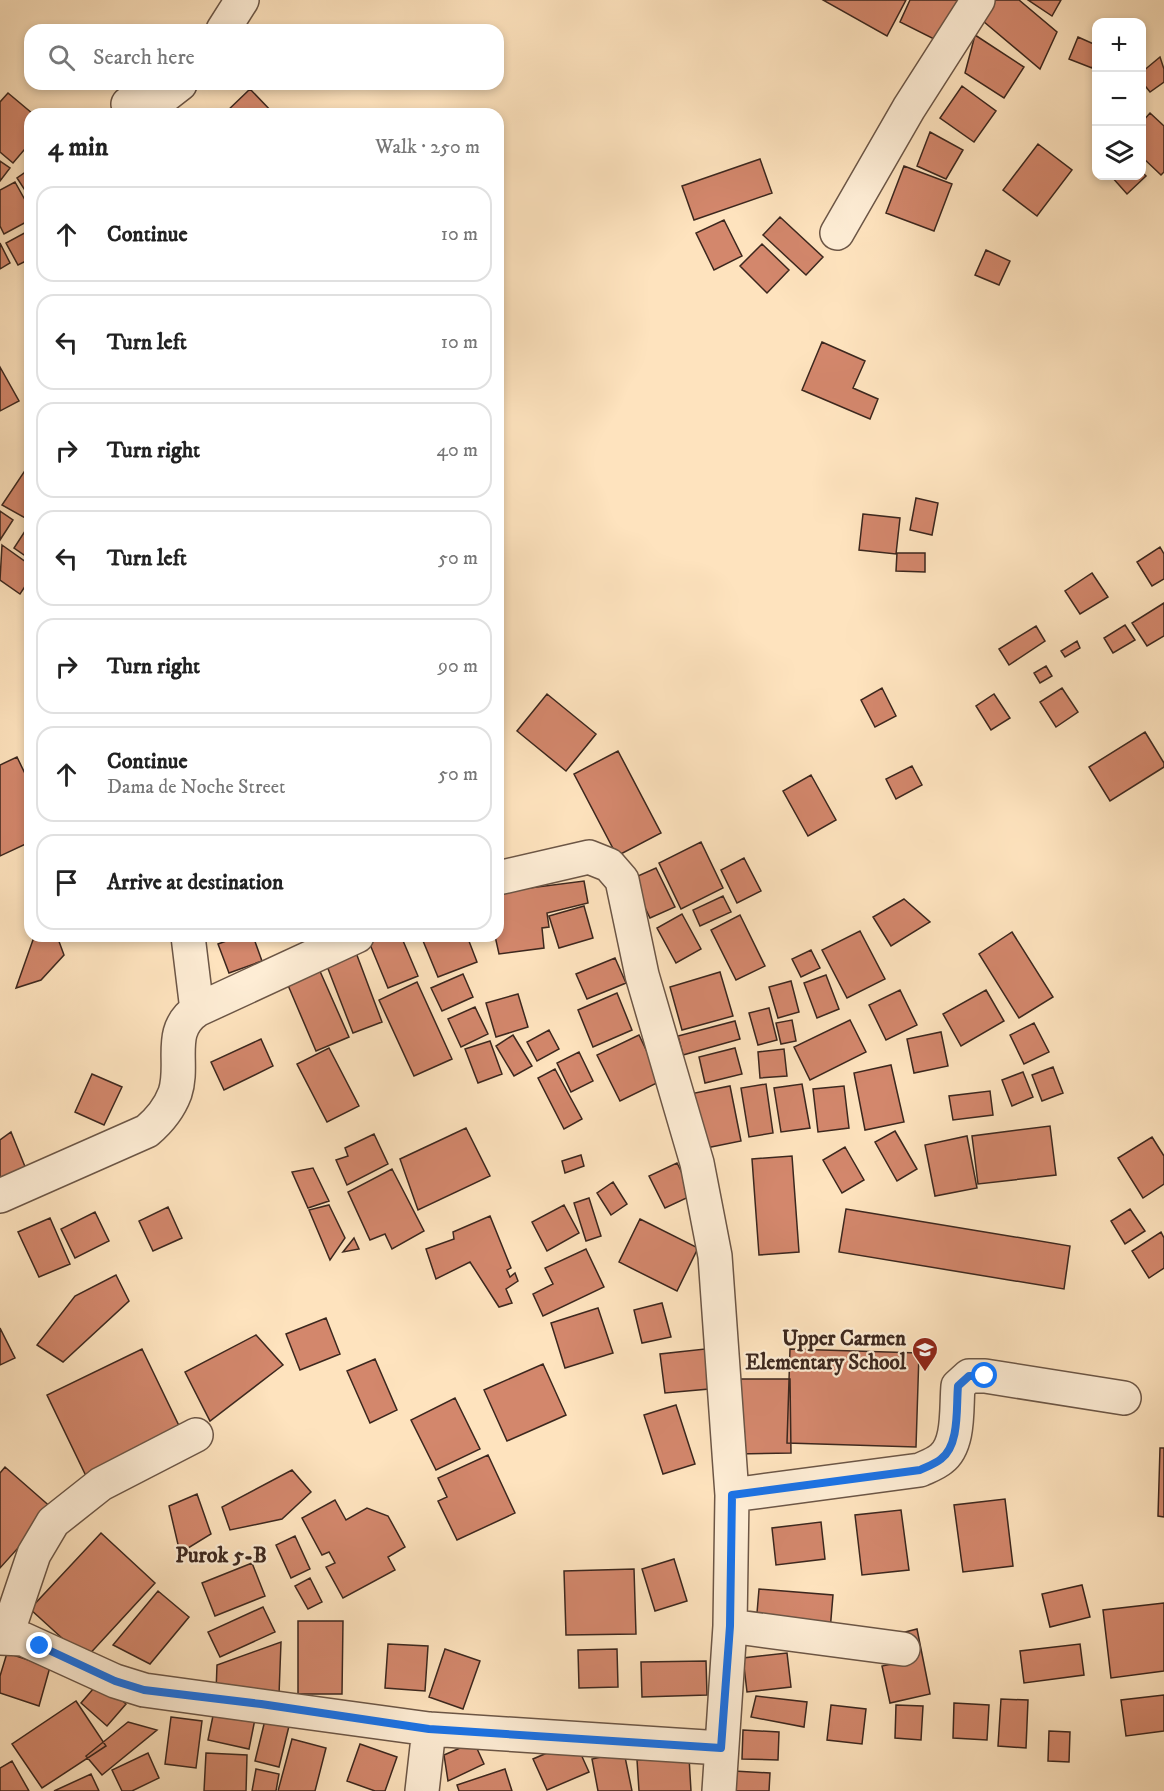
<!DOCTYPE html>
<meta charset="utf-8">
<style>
:root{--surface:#fff;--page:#f6f6f6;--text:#222;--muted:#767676;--line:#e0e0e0}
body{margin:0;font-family:"IM FELL DW Pica",serif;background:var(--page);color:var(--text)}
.controls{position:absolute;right:18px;top:18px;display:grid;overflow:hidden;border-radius:12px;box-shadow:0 3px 9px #0003}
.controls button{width:54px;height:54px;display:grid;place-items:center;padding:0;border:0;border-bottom:2px solid var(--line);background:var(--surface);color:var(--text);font:30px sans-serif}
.stop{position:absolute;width:18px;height:18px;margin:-14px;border:4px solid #1a73e8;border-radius:50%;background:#fff}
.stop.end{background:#1a73e8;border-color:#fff;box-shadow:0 2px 6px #0008}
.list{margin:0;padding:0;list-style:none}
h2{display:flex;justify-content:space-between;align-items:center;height:78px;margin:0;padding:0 24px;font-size:26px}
h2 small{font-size:20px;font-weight:400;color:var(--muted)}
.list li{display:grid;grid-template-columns:39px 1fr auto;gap:18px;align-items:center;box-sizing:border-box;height:96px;margin:0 12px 12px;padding:0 12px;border:2px solid var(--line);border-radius:18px}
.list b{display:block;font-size:22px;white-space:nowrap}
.list p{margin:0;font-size:20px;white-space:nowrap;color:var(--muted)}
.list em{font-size:20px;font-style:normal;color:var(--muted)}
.icon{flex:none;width:33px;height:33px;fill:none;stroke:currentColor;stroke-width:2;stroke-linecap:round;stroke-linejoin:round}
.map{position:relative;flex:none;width:1164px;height:1791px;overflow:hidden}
.search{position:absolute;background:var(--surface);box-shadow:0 3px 9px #0003;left:24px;top:24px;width:480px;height:66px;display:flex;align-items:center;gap:15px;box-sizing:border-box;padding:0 21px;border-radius:18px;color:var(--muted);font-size:22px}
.panel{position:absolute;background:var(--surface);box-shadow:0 3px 9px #0003;left:24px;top:108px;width:480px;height:834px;border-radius:18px}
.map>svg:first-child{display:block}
.building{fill:#d3876c;stroke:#3c271e;stroke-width:1.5}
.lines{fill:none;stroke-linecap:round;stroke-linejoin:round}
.minor-casing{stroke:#6c5646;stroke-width:36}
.minor{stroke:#feedd5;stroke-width:33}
.route{stroke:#1a73e8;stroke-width:8}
.labels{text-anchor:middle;stroke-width:4.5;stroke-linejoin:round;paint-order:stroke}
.poi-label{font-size:21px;font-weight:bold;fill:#3c271e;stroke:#feedd5;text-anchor:end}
.neighbourhood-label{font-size:22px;font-weight:bold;fill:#3c271e;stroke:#feedd5}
</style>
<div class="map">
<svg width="1164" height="1791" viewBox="0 0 1164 1791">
<rect width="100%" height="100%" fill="#fee3be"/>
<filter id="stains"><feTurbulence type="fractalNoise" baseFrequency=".00333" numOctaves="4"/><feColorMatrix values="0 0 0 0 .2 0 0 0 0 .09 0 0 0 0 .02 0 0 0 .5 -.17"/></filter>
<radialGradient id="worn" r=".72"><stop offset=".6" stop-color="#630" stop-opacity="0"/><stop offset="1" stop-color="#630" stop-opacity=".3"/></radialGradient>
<path class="building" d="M823,0H906L887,36Z
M910,0H961L940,42L900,22Z
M991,0H1019L1057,32L1040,69L977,16Z
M1028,0H1061L1052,16Z
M975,35L1024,67L1004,98L965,73Z
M1078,37L1096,45V57L1092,68L1069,59Z
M1160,57L1164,69V82L1150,92L1142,82V72Z
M962,86L996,111L974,142L940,118Z
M250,89L274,114H224Z
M8,93L33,114H30V143L13,163L0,152V102Z
M1150,113L1164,126V172L1161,175L1142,157V122Z
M930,132L963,150L946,179L917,166Z
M1038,144L1072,170L1037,216L1003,190Z
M760,159L772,193L694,220L682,186Z
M0,161L10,168L0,181Z
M904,166L952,184L934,231L886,213Z
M30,169V198L17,178Z
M1142,172L1146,176L1127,194L1111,176H1142Z
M15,182L30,209V220L4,234L0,226V190Z
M780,217L823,257L806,275L763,235Z
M724,220L742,256L714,270L696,233Z
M30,230V259L18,265L6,243Z
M0,243L10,263L0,269Z
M762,244L789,270L767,293L740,266Z
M986,250L1010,261L999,285L975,275Z
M822,342L865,361L853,388L878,399L870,419L802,390Z
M0,367L19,401L0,411Z
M26,469L30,472V513L27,519L2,505Z
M916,498L938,503L932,535L910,530Z
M0,511L13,520L0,540Z
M863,514L900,518L896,554L859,550Z
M29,525L30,526V559L14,548Z
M2,545L30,565V579L20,594L0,580Z
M1160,547L1164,554V579L1152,586L1137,562Z
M897,553H925V572L896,571Z
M1092,573L1108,597L1080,614L1065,591Z
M1164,603V636L1147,646L1132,623Z
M1125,625L1135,640L1113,653L1104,638Z
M1036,626L1045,641L1009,665L999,649Z
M1077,641L1080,648L1065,657L1061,651Z
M1046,666L1052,676L1040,683L1034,673Z
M882,688L896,716L875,727L861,700Z
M1062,688L1078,712L1056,727L1040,702Z
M547,694L596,734L566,771L517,731Z
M994,694L1010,718L991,730L976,706Z
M1145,732L1164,763V767L1110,801L1089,767Z
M618,751L661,833L617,856L574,774Z
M17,757L30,784V842L0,856V765Z
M912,766L922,785L896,799L886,779Z
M811,775L836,820L808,836L783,791Z
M701,842L723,888L681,909L659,863Z
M744,858L761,891L737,903L721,870Z
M656,868L675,907L650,918L631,879Z
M584,881L588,903L547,913L549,927L542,928L544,948L499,954L495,936H498V892Z
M723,896L731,912L700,926L693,910Z
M904,899L930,922L891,946L873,917Z
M584,906L593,938L559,948L549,916Z
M682,914L701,949L676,963L657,928Z
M740,915L765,966L736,980L711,930Z
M860,931L885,979L847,998L822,950Z
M1012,932L1053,997L1019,1018L979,954Z
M57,936L64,955L41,980L16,988L34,937Z
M240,936H253L262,961L229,973L218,944Z
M384,936H401L418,976L388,988L369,942Z
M421,936H467L477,962L438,977Z
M355,950L382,1022L353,1033L325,961Z
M811,950L820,968L801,977L792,959Z
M615,958L626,983L587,999L576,974Z
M319,969L349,1037L316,1051L287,983Z
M720,972L733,1016L682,1030L670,987Z
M463,974L473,997L442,1011L431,988Z
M826,975L839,1009L817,1018L804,983Z
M791,981L799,1012L778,1018L769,987Z
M417,982L452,1059L414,1076L379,1000Z
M900,990L917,1025L886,1040L869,1005Z
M986,990L1004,1021L961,1046L943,1014Z
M617,993L632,1030L593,1047L578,1010Z
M518,994L528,1027L496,1037L486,1003Z
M475,1007L488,1034L461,1047L448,1019Z
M769,1008L777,1040L758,1045L749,1013Z
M792,1020L796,1041L781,1044L776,1023Z
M850,1020L866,1052L810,1080L794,1047Z
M735,1021L740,1039L683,1055L678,1036Z
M1034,1023L1049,1052L1024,1064L1010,1035Z
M549,1030L559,1049L537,1061L527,1042Z
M941,1032L948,1066L914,1073L907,1039Z
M513,1035L532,1066L514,1076L496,1046Z
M639,1035L661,1081L620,1101L597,1055Z
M261,1039L273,1066L224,1090L211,1062Z
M490,1041L502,1074L478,1083L465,1049Z
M329,1048L359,1106L327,1122L297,1064Z
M735,1048L742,1074L705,1083L699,1057Z
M784,1049L787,1076L760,1078L758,1052Z
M579,1052L593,1081L571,1092L557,1063Z
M891,1065L904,1122L865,1130L854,1073Z
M1053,1067L1063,1093L1042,1101L1032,1075Z
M555,1069L582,1119L564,1129L538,1078Z
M1023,1072L1033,1097L1012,1106L1002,1080Z
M92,1074L122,1087L104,1125L75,1112Z
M766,1084L773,1133L749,1137L741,1088Z
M802,1084L810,1128L781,1132L774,1088Z
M730,1086L741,1141L696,1150L685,1095Z
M844,1086L849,1128L818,1132L813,1089Z
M990,1091L993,1115L953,1120L949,1096Z
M1050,1126L1056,1175L978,1184L972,1136Z
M466,1128L490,1176L418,1210L400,1159Z
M895,1131L917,1169L897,1181L875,1142Z
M11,1132L26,1169L0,1179V1140Z
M374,1134L388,1164L347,1185L336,1160L348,1156L345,1148Z
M967,1136L977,1188L935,1196L925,1145Z
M1152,1137L1164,1156V1184L1143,1198L1118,1158Z
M845,1147L864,1180L842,1193L823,1160Z
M581,1155L584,1166L565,1173L562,1161Z
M792,1156L799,1252L759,1255L752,1159Z
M677,1163L693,1195L665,1208L649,1176Z
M313,1168L329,1201L308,1208L292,1172Z
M392,1169L424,1231L392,1249L385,1234L370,1240L348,1192Z
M613,1182L627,1204L611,1215L597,1193Z
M589,1198L601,1236L586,1241L574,1203Z
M329,1205L345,1238L330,1260L309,1210Z
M564,1205L579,1233L547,1251L532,1222Z
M168,1207L182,1238L153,1251L139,1221Z
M846,1209L1070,1246L1064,1289L839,1252Z
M1130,1209L1145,1231L1125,1244L1111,1221Z
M95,1212L109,1241L75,1258L61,1229Z
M490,1216L511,1268L507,1270L510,1277L515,1273L518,1281L506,1289L512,1303L499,1307L470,1262L436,1279L426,1249L454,1239L453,1232Z
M50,1218L70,1264L39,1277L18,1232Z
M640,1219L698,1248L677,1291L619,1262Z
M1161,1232L1164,1238V1268L1149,1278L1132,1251Z
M354,1238L359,1249L343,1252Z
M586,1249L604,1287L543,1316L533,1294L553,1284L545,1268Z
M116,1275L129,1301L63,1362L37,1345L75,1296Z
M662,1303L671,1337L642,1343L634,1310Z
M598,1308L613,1353L565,1368L551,1323Z
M326,1318L340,1354L300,1370L286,1334Z
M0,1328L15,1358L0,1365Z
M256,1335L283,1365L210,1421L185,1372Z
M142,1349L182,1432L87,1478L47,1395Z
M705,1349L709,1389L665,1393L660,1354Z
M790,1349L919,1353L916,1447L787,1443Z
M375,1359L397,1410L370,1423L347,1371Z
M543,1364L566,1415L507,1441L484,1390Z
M735,1379H790L791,1453L736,1454Z
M455,1398L480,1449L436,1470L411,1420Z
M676,1405L695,1464L663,1474L644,1415Z
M1160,1448H1164V1517L1158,1516Z
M488,1455L515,1513L457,1540L438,1501L447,1497L438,1478Z
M5,1467L53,1509L0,1568V1473Z
M292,1470L311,1492L282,1519L230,1530L222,1507Z
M197,1494L211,1534L180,1553L169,1506Z
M1005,1499L1013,1566L963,1572L954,1505Z
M335,1500L346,1520L367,1508L388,1516L405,1547L388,1557L395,1570L343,1598L326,1567L335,1563L329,1552L322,1555L302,1518Z
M901,1510L909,1570L862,1575L855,1515Z
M821,1522L825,1559L776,1565L772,1528Z
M101,1533L155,1583L85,1659L30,1609Z
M295,1536L310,1569L291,1578L276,1545Z
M674,1559L687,1601L655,1611L642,1569Z
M252,1563L265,1596L215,1616L202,1583Z
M634,1569L636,1634L566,1635L564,1571Z
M310,1578L322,1602L308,1609L295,1586Z
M1082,1585L1090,1617L1050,1627L1042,1594Z
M759,1589L833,1595L830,1631L756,1625Z
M158,1591L189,1617L150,1664L113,1645Z
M1164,1603V1671L1111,1678L1103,1610Z
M263,1607L275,1632L220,1657L208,1632Z
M298,1621H343L342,1694H298Z
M917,1629L930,1694L890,1703L882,1666L907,1661L901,1633Z
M281,1642L279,1695L216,1692L217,1665Z
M388,1644L428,1646L425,1691L385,1688Z
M1080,1644L1084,1675L1024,1683L1020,1651Z
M445,1649L480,1661L463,1709L429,1697Z
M617,1649L618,1687L579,1688L578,1650Z
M7,1653L50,1667L39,1706L0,1693V1676Z
M787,1653L791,1687L747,1692L743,1658Z
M706,1661L707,1695L642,1697L641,1662Z
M100,1681L126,1704L107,1726L81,1703Z
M1164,1695V1731L1126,1736L1121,1700Z
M756,1696L807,1702L804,1727L751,1717Z
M1001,1699L1028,1700L1026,1748L998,1746Z
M76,1701L106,1746L42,1788L12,1744Z
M954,1703L989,1705L987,1740L953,1738Z
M831,1705L866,1709L862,1744L827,1740Z
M896,1705L923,1706L921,1740L895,1738Z
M214,1711L255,1719L249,1749L208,1740Z
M266,1716L290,1722L279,1767L255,1761Z
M171,1717L202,1721L196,1768L165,1764Z
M128,1722L157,1730L102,1775L86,1756Z
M743,1730L779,1732L778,1760L742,1759Z
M1049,1731L1070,1732L1069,1762L1048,1761Z
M292,1739L326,1748L315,1791H278Z
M575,1741L589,1772L547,1790L533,1759Z
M474,1742L484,1764L448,1781L444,1755Z
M360,1744L397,1757L385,1791H375L347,1781Z
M624,1752L632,1791H598L592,1759Z
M148,1753L159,1778L132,1791H122L112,1770Z
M206,1753L247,1755L246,1791H204Z
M689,1757L691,1791H639L637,1760Z
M12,1761L29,1791H0V1768Z
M256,1769L279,1774L276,1791H252Z
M505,1769L512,1791H459L457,1785Z
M734,1771L770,1773L769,1791H733Z
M91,1774L99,1791H54Z"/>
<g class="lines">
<defs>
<path id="minor" d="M223,30L242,0
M128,104L162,98L180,84
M837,233L909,108L978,0
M498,878L589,857L609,865L622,880L642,975L697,1163L715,1256L732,1495L730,1626L719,1791
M188,936L197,1010
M0,1196L147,1131C160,1120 169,1109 175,1093C185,1063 166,1031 197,1010L357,936
M732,1495L920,1470C926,1467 935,1464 941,1459C960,1445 956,1407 958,1386L969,1376H985L1124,1398
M730,1626L903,1649
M6,1637L34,1554L53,1522L101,1484L196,1435
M0,1638L23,1639L115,1681L144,1690L429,1729L721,1748
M422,1791L429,1729"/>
</defs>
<use href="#minor" class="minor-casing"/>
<use href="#minor" class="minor"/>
</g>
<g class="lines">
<path class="route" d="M40,1646L115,1681L144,1690L261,1704L429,1729L721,1748L730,1626L732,1495L920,1470C926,1467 935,1464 941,1459C960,1445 956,1407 958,1386L969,1376H985"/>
</g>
<defs>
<symbol id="school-pin" viewBox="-11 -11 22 30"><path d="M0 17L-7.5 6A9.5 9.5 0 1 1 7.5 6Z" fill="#8f2418" stroke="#feedd5"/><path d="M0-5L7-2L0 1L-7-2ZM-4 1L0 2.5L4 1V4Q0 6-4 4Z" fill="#fff"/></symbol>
</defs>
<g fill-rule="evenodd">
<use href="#school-pin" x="910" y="1335" width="30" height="40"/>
</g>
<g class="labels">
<g class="poi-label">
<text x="906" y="1345">Upper Carmen<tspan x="906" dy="24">Elementary School</tspan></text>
</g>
<g class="neighbourhood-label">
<text x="221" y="1562">Purok 5-B</text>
</g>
</g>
<rect width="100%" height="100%" filter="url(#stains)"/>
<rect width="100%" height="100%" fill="url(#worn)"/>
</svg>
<div class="controls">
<button>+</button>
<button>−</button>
<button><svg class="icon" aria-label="layers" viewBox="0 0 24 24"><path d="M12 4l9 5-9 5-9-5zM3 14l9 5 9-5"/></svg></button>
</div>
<div class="stop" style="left:985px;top:1376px"></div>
<div class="stop end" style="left:40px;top:1646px"></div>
<div class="search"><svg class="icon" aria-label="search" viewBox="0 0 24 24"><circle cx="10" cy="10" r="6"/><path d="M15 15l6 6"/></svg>Search here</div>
<section class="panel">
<h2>4 min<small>Walk · 250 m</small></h2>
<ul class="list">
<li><svg class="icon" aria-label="ahead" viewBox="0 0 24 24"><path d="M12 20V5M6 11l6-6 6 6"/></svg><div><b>Continue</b></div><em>10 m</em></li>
<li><svg class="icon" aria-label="left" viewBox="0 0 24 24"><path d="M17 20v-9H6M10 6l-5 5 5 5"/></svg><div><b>Turn left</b></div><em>10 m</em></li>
<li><svg class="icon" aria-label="right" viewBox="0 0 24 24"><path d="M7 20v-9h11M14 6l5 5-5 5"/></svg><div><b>Turn right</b></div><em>40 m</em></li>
<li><svg class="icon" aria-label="left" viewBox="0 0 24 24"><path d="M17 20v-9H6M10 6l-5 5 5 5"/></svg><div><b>Turn left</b></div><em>50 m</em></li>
<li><svg class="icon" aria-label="right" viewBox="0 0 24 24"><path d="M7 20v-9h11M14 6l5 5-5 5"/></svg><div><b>Turn right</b></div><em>90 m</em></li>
<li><svg class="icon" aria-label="ahead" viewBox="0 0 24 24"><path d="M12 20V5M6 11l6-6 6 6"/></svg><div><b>Continue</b><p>Dama de Noche Street</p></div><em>50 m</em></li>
<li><svg class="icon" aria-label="arrive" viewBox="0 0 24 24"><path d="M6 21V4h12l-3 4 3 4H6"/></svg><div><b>Arrive at destination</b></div></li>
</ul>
</section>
</div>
